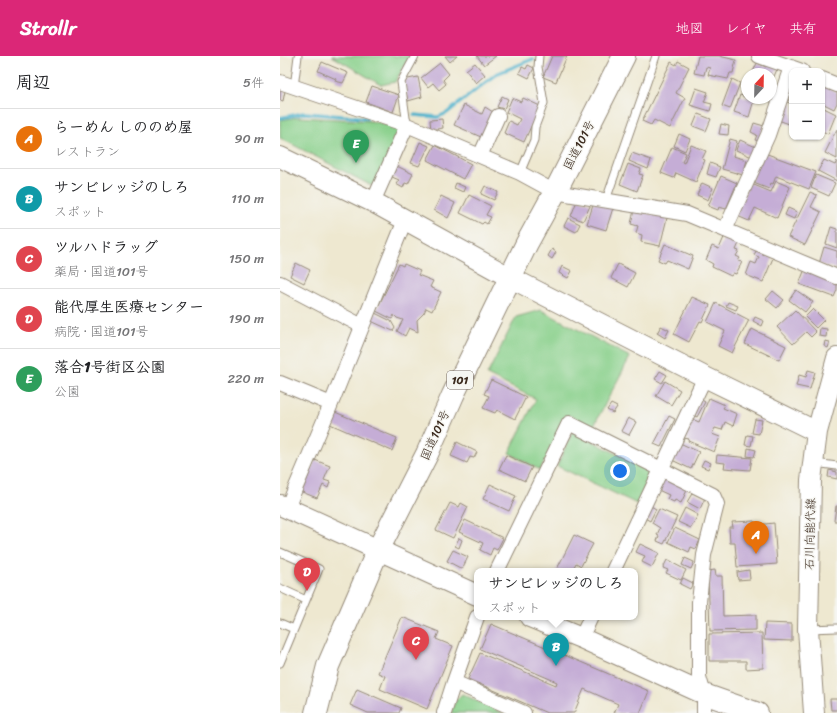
<!DOCTYPE html>
<html lang="ja">
<meta charset="utf-8">
<style>
:root{--surface:#fff;--page:#f2f2f2;--text:#202124;--muted:#757577;--line:#e0e0e0;--accent:#db2777}
body{margin:0;font-family:Sriracha,"Klee One",sans-serif;background:var(--page);color:var(--text)}
.controls{position:absolute;right:12px;top:12px;display:grid;overflow:hidden;border-radius:8px;box-shadow:0 1px 3px #0004}
.controls button{width:36px;height:36px;display:grid;place-items:center;padding:0;border:0;border-bottom:1px solid var(--line);background:var(--surface);color:var(--text);font:20px sans-serif}
.compass{position:absolute;left:461px;top:12px;width:36px;height:36px;border-radius:50%;background:var(--surface);box-shadow:0 1px 3px #0004;rotate:22deg}
.you{position:absolute;left:340px;top:415px;width:14px;height:14px;margin:-10px;border:3px solid #fff;border-radius:50%;background:#1a73e8;box-shadow:0 0 0 6px #1a73e833}
.badge{display:grid;place-items:center;width:26px;height:26px;border-radius:50%;background:var(--accent);color:#fff;font-size:13px;font-weight:700}
.pin{position:absolute;translate:-50% -33px;filter:drop-shadow(0 1px 2px #0008)}
.pin::after{content:'';position:absolute;top:21px;width:14px;height:12px;background:inherit;clip-path:polygon(0 0,100% 0,50% 100%)}
.popup{position:absolute;left:194px;top:512px;width:164px;height:52px;box-sizing:border-box;display:grid;place-content:center;border-radius:8px;background:var(--surface);filter:drop-shadow(0 1px 3px #0005);font-size:13px;white-space:nowrap;color:var(--muted)}
.popup b{font-size:15px;color:var(--text)}
.popup::after{content:'';position:absolute;left:50%;top:100%;margin-left:-8px;border:8px solid transparent;border-top-color:var(--surface)}
.list{margin:0;padding:0;list-style:none}
h2{display:flex;justify-content:space-between;align-items:center;height:52px;margin:0;padding:0 16px;font-size:17px}
h2 small{font-size:13px;font-weight:400;color:var(--muted)}
.list li{display:grid;grid-template-columns:26px 1fr auto;gap:12px;align-items:center;box-sizing:border-box;height:60px;padding:0 16px;border-top:1px solid var(--line)}
.list b{display:block;font-size:15px;white-space:nowrap}
.list p{margin:0;font-size:13px;white-space:nowrap;color:var(--muted)}
.list em{font-size:13px;font-style:normal;color:var(--muted)}
.map{position:relative;flex:none;width:557px;height:657px;overflow:hidden}
header{display:flex;align-items:center;gap:24px;box-sizing:border-box;height:56px;padding:0 20px;background:var(--accent);color:#fff}
header strong{font-size:19px}
nav{display:flex;gap:22px;margin-inline-start:auto;font-size:14px}
main{display:flex}
aside{flex:1;background:var(--surface)}
.map>svg:first-child{display:block}
.green{fill:#89d08b;stroke:#627d54}
.lines{fill:none;stroke-linecap:round;stroke-linejoin:round}
.stream{stroke:#4db2cc;stroke-width:3.5}
.building{fill:#c5add6}
.lane-casing{stroke:#948977;stroke-width:9}
.street-casing{stroke:#948977;stroke-width:16}
.secondary-casing{stroke:#948977;stroke-width:22}
.highway-casing{stroke:#948977;stroke-width:24}
.lane{stroke:#fff;stroke-width:7}
.street{stroke:#fff;stroke-width:14}
.secondary{stroke:#fff;stroke-width:20}
.highway{stroke:#fff;stroke-width:22}
.labels{text-anchor:middle;stroke-width:3;stroke-linejoin:round;paint-order:stroke}
.shield{fill:#f6f6f2;stroke:#73675e;stroke-width:1}
.shield-label{font-size:11px;font-weight:bold;fill:#3b2a1e}
.street-label{font-size:12px;fill:#3b2a1e;stroke:#f6f6f2}
</style>
<header>
<strong>Strollr</strong>
<nav><a>地図</a><a>レイヤ</a><a>共有</a></nav>
</header>
<main>
<aside>
<h2>周辺<small>5件</small></h2>
<ul class="list">
<li><span class="badge" style="background:#e8710a">A</span><div><b>らーめん しののめ屋</b><p>レストラン</p></div><em>90 m</em></li>
<li><span class="badge" style="background:#0f9aa8">B</span><div><b>サンビレッジのしろ</b><p>スポット</p></div><em>110 m</em></li>
<li><span class="badge" style="background:#e0444e">C</span><div><b>ツルハドラッグ</b><p>薬局 · 国道101号</p></div><em>150 m</em></li>
<li><span class="badge" style="background:#e0444e">D</span><div><b>能代厚生医療センター</b><p>病院 · 国道101号</p></div><em>190 m</em></li>
<li><span class="badge" style="background:#2e9e5b">E</span><div><b>落合1号街区公園</b><p>公園</p></div><em>220 m</em></li>
</ul>
</aside>
<div class="map">
<svg width="557" height="657" viewBox="0 0 557 657">
<rect width="100%" height="100%" fill="#f6f6f2"/>
<filter id="ink" filterUnits="userSpaceOnUse"><feTurbulence type="fractalNoise" baseFrequency=".025" numOctaves="2"/><feDisplacementMap in="SourceGraphic" scale="8" xChannelSelector="R" yChannelSelector="G"/><feConvolveMatrix kernelMatrix="1 2 1 2 8 2 1 2 1" color-interpolation-filters="sRGB"/></filter>
<filter id="wash" filterUnits="userSpaceOnUse"><feTurbulence type="fractalNoise" baseFrequency=".012" numOctaves="4" result="noise"/><feDisplacementMap in="SourceGraphic" scale="16" xChannelSelector="R" yChannelSelector="G"/><feGaussianBlur stdDeviation="0.9" result="paint"/><feColorMatrix in="noise" values="0 0 0 0 0 0 0 0 0 0 0 0 0 0 0 0 0 1.4 0 .05"/><feComposite in="paint" operator="in"/></filter>
<g filter="url(#wash)">
<rect width="100%" height="100%" fill="#eee8d0"/>
<path class="green" d="M52,0H130L115,26L101,29Z
M18,61L91,65L110,69L120,74L94,131L0,82V64Z
M261,254L350,301L313,371L289,359L260,414L229,397L256,343L207,319L236,261Z
M293,375L371,416L357,448L277,410Z
M182,638L223,657H171L175,645Z"/>
<g class="lines">
<path class="stream" d="M134,59L158,61L167,57L216,18L253,3
M0,62L24,57L87,62"/>
</g>
<g id="blocks">
<path class="building" d="M165,0H177L170,6Z
M197,0H216L204,9Z
M272,0H287L276,26L263,21Z
M418,0H439L456,4L453,17H450L448,23L428,19L430,12L426,11L424,19L414,17Z
M398,5L409,11L396,37L405,42L390,72L374,64L371,69L362,65L391,6L396,9Z
M489,5L499,9L491,27V18H472L477,7L486,11Z
M42,6L68,17L63,27L55,25L56,23L38,15Z
M160,7L169,18L163,24L166,28L159,34L153,27L148,31L141,22Z
M195,7L205,19L196,27L186,14Z
M248,9L254,12L249,22L239,17L242,11L246,13Z
M138,21L142,41L128,45L123,24Z
M452,23L460,27L450,53L442,50Z
M512,23V45L505,43Z
M542,29L557,36V47L554,53L542,47Z
M92,30L119,39L113,56L86,46Z
M416,32L428,36L424,46L432,48L430,55L410,49Z
M0,33L5,35L3,45L0,44Z
M460,39L474,44L469,61L454,56Z
M222,40L228,43L224,53L217,51Z
M232,42L241,46L243,42L260,50L244,86L224,77L229,65L237,69L240,63L226,56Z
M504,45L512,48V69L498,64Z
M184,49L202,58L205,51L213,56L201,81L174,69Z
M544,52L556,58L548,78L542,75V56Z
M418,58L431,63L426,75L413,70Z
M162,63L163,72L151,74L150,64Z
M474,67L484,70L479,85L475,84L477,79L471,76Z
M441,68L449,70L448,79L439,78Z
M557,73V103L545,97Z
M399,78L410,83L405,95L394,90Z
M450,83L457,85L453,100L467,104L463,119L442,113Z
M460,84L476,91L472,101L456,94Z
M140,86L149,90L139,110L131,107Z
M155,89L191,108L183,123L147,104Z
M411,89L426,95L422,103L425,104L416,126L396,117L394,122L381,117L392,91L406,97L402,106L404,107Z
M482,96L536,116L529,133L496,120L493,128L491,127L489,133L471,126Z
M352,97L371,104L368,113L349,105Z
M544,104L555,109L557,105V125L538,115Z
M430,107L440,111L436,121L427,118Z
M348,108L361,113L359,118L363,119L357,135L340,128Z
M117,110L133,118L128,128L125,127L123,132L116,128L119,124L112,121Z
M536,119L555,127L549,140L531,132Z
M441,120L457,127L446,153L439,151L438,154L428,150Z
M496,125L510,131L497,162L475,152L469,165L455,159L469,127L491,136Z
M176,127L185,131L183,136L174,132Z
M422,127L433,132L428,144L417,139Z
M205,130L218,136L214,144L201,138Z
M530,136L537,139L531,151L541,156L525,189L508,181Z
M189,139L211,150L206,159L211,161L207,168L204,166L202,168L180,157Z
M161,140L175,147L168,162L154,154Z
M298,142L311,148L303,165L291,160Z
M314,146L333,152L326,174L307,168Z
M508,152L517,156L514,163L505,159Z
M354,154L387,162L380,190L361,186L362,179L356,177L358,170L351,168Z
M288,162L300,168L296,176L284,170Z
M551,171L557,173V192L546,188Z
M445,179L460,185L456,194L459,195L456,200L460,202L458,205L462,206L456,218L453,217L451,220L432,211L433,208L426,204L432,190L439,193Z
M385,188L413,200L408,213L387,204L385,207L378,204Z
M544,191L557,195V213L539,208Z
M272,193L276,196L272,203L268,200Z
M476,195L493,202L483,226L466,219L471,206L476,208L479,201L474,199Z
M16,207L30,214L24,227L10,220Z
M119,208L123,210L124,208L140,215L138,219L153,225L150,231L161,236L152,255L146,252L144,257L137,264L138,276L129,272L125,280L117,275L123,264L117,262L114,259L112,263L96,255Z
M338,208L355,217L348,231L331,222Z
M282,210L292,215L288,222L279,217Z
M525,213L557,225V234L554,241L519,228Z
M516,234L533,246L525,256L509,244Z
M493,235L504,244L497,252L486,243Z
M412,241L430,249L422,266L420,265L409,286L394,278Z
M448,246L458,250L456,254L446,250Z
M436,247L469,264L452,297L438,290L445,275L427,266Z
M533,253L544,264L536,272L525,261Z
M515,254L536,276L531,281L526,276L513,288L497,271Z
M95,257L111,265L115,272L113,275L91,265Z
M475,261L484,265L482,270L473,265Z
M381,270L389,274L385,282L377,277Z
M540,272L547,273L546,281L539,280Z
M472,273L506,290L499,304L465,288Z
M545,285L550,286L548,292L544,290Z
M528,314L535,316L530,333L516,330L519,319L526,321Z
M380,315L387,319L382,327L375,323Z
M211,324L246,341L235,363L217,354L215,357L203,352L209,340L204,338Z
M385,325L400,334L391,349L376,340Z
M429,342L445,349L443,352L457,358L453,370L445,366L442,374L435,372L432,378L440,381L434,396L408,385L409,383L404,382L412,363L419,366Z
M420,343L425,346L417,361L412,358Z
M331,348L337,351L333,357L327,354Z
M55,356L117,382L112,395L50,368Z
M389,360L395,363L381,391L374,388Z
M348,362L356,366L349,379L341,375Z
M475,363L482,364L479,378L472,377Z
M467,379L473,380L471,390L465,389Z
M177,386L197,396L194,402L190,401L187,407L171,400Z
M400,387L419,396L411,413L392,404Z
M468,392L476,394L474,401L467,400Z
M226,399L252,411L245,425L219,413Z
M437,399L472,402L470,414L444,412L445,407L436,406Z
M35,404L50,410L44,424L50,426L48,432L43,429L37,442L22,436Z
M424,404L431,407L428,413L421,410Z
M549,414L557,416V423L548,421Z
M387,422L408,432L401,447L395,444L394,446L387,443L389,439L376,433L381,423Z
M210,428L236,440L229,455L203,443Z
M413,436L425,442L420,453L407,446Z
M170,447L179,451L181,447L188,451L173,482L156,474Z
M369,449L376,453L370,465L363,461Z
M556,450H557V465H554Z
M405,452L418,459L411,472L398,466Z
M379,453L397,461L384,488L377,485L379,480L377,479L380,472L372,467Z
M185,464L223,482L217,494L213,492L210,499L200,494L203,487L179,476Z
M474,465L476,469L494,467L497,508L457,511L455,487H450L449,471H453L452,466Z
M395,472L420,484L416,493L411,491L409,496L388,486Z
M294,479L313,488L301,510L296,507L292,515H276Z
M179,482L182,484L179,492L175,490Z
M360,488L379,497L372,511L362,506L365,500L356,496Z
M173,494L188,501L182,513L167,505Z
M405,502L414,506L411,513L402,509Z
M387,504L406,514L401,524L386,517L388,514L383,512Z
M435,514L436,520H442L443,560L476,559V574L430,575L428,515Z
M469,514L470,523L458,524L457,516Z
M403,522L413,527L410,533L400,528Z
M122,561L159,576L156,583L173,590L147,653L100,633L105,620L98,617Z
M485,567L512,568V585L484,584Z
M211,568L369,635L360,657H334L338,648L304,633L294,657H267L188,623L200,597L276,629L277,626L200,593Z
M482,577L483,612L466,613V605H429V578Z
M77,633L121,652L119,657H88L70,649Z
M550,643H557V654H551Z"/>
</g>
</g>
<g filter="url(#ink)">
<use href="#blocks" fill-opacity="0" stroke="#948977" stroke-width="1"/>
<g class="lines">
<defs>
<path id="lane" d="M14,31L18,0
M127,69L121,26L135,0
M240,117L254,84L255,71L264,47L258,11L259,0
M326,144L376,0
M535,407L557,410
M0,496L39,513L0,607
M0,532L26,544
M0,567L14,573
M529,573L557,572"/>
<path id="street" d="M479,0L522,15
M542,23L557,29
M0,26L127,69L240,117L275,136L407,158L557,221
M200,100L218,60
M93,146L127,69
M445,174L488,79L511,11
M0,227L82,270
M0,327L51,348
M7,452L51,348L125,164
M217,515L289,367L433,439L437,448L424,499L419,546V621L424,638V657
M333,515L425,321
M301,582L311,561
M174,626L244,657
M164,657L174,626L197,561"/>
<path id="secondary" d="M0,101L93,146L231,222L425,321L537,376
M0,449L197,539
M250,561L301,582L424,638L478,657
M534,657L528,573L531,424L537,376L557,302"/>
<path id="highway" d="M36,657L48,610L98,494L147,398L173,339L247,187L275,136L344,0"/>
</defs>
<use href="#lane" class="lane-casing"/>
<use href="#street" class="street-casing"/>
<use href="#secondary" class="secondary-casing"/>
<use href="#highway" class="highway-casing"/>
<use href="#lane" class="lane"/>
<use href="#street" class="street"/>
<use href="#secondary" class="secondary"/>
<use href="#highway" class="highway"/>
</g>
</g>
<g class="labels">
<rect class="shield" x="167" y="315" width="26" height="18" rx="3"/>
<g class="shield-label">
<text x="180" y="328">101</text>
</g>
<g class="street-label">
<text transform="translate(299 89) rotate(-63)" y="4">国道101号</text>
<text transform="translate(155 379) rotate(-66)" y="4">国道101号</text>
<text transform="translate(530 478) rotate(-89)" y="4">石川向能代線</text>
</g>
</g>
</svg>
<div class="controls">
<button>+</button>
<button>−</button>
</div>
<svg class="compass" viewBox="-18 -18 36 36"><path d="M0-13l5 13h-10z" fill="#e53935"/><path d="M0 13l5-13h-10z" fill="#757577"/></svg>
<div class="you"></div>
<div class="pin badge" style="left:476px;top:498px;background:#e8710a">A</div>
<div class="pin badge" style="left:276px;top:610px;background:#0f9aa8">B</div>
<div class="popup"><b>サンビレッジのしろ</b>スポット</div>
<div class="pin badge" style="left:136px;top:604px;background:#e0444e">C</div>
<div class="pin badge" style="left:27px;top:535px;background:#e0444e">D</div>
<div class="pin badge" style="left:76px;top:107px;background:#2e9e5b">E</div>
</div>
</main>
